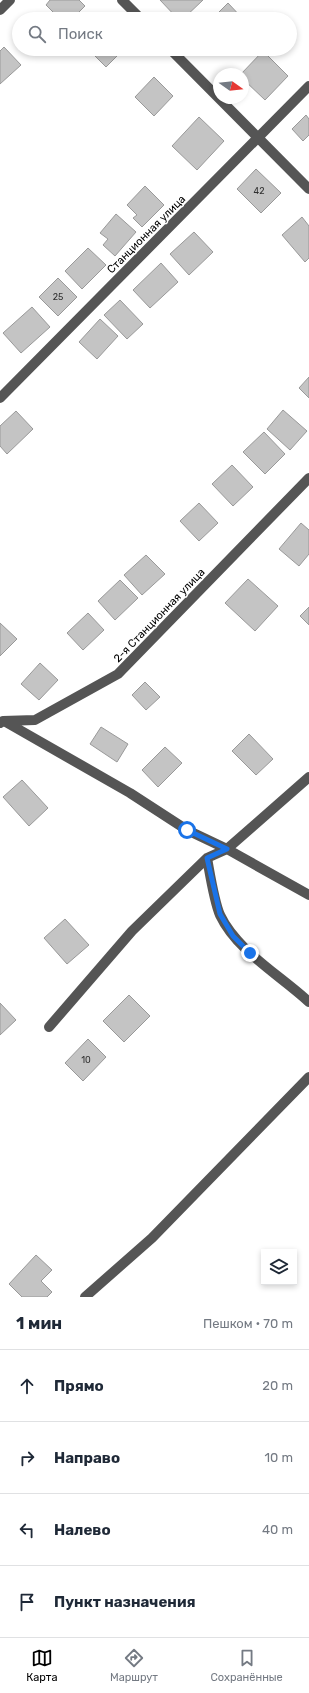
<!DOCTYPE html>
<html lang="ru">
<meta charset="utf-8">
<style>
:root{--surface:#fff;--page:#f2f2f3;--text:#1f2937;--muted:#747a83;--line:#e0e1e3;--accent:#000}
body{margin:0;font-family:Rubik,sans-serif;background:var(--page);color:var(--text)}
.controls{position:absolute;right:12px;bottom:12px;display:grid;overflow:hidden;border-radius:0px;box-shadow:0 2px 6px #0003}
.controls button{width:36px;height:36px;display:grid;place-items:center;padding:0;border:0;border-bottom:1px solid var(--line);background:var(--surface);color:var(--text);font:20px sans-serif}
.compass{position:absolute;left:213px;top:68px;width:36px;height:36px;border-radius:50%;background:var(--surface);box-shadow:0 2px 6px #0003;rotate:105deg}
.stop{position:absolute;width:12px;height:12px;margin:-9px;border:3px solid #1a73e8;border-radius:50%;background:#fff}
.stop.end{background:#1a73e8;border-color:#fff;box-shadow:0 1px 4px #0008}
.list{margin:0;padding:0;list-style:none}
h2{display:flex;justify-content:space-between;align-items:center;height:52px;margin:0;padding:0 16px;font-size:17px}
h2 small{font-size:13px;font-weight:400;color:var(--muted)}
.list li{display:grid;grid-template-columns:26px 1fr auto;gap:12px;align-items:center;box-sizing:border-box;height:72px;padding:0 16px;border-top:1px solid var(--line)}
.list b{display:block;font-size:15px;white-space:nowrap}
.list em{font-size:13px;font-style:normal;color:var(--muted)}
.icon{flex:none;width:22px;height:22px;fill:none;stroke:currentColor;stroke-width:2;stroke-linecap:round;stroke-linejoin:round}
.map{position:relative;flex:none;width:309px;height:1297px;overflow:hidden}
.search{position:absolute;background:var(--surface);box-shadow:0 2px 6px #0003;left:12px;right:12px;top:12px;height:44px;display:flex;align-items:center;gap:10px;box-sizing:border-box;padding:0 14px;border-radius:22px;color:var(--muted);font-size:15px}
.sheet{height:340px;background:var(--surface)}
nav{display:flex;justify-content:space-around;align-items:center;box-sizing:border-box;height:56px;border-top:1px solid var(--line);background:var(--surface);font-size:11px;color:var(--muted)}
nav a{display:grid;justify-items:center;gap:2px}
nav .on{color:var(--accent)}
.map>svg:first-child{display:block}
.building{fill:#c4c4c4;stroke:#999}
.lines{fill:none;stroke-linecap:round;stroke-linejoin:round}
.minor{stroke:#555;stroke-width:10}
.route{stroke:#1a73e8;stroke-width:5}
.labels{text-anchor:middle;stroke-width:3;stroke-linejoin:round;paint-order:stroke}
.number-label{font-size:9px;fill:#313131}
.street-label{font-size:11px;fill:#000;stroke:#fff}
</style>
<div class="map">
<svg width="309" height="1297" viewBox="0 0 309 1297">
<rect width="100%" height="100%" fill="#fff"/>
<path class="building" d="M50,0H79L85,6L72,19H60L46,5Z
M160,0H203L183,19H178Z
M228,3L243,19H212Z
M4,47L21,65L0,84V51Z
M88,49H124L106,67Z
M263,51L288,76L265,100L243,79V74H241Z
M154,77L173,96L154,116L135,97Z
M306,115L309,119V135L303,141L292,129Z
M199,117L224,141L197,170L172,146Z
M256,169L281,193L261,213L237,189Z
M145,186L164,205L142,227L133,218L137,215L127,205Z
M116,214L136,232L115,256L103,245L108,239L100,233Z
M302,217L309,226V258L305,262L282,235Z
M194,232L213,252L189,275L170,254Z
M88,248L106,265L82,289L65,271Z
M161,263L178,282L150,308L133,290Z
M58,278L77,297L58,316L39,297Z
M120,300L143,324L127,339L104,315Z
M32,307L50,327L21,353L3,333Z
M100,319L118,336L97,359L79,342Z
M309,377V398L299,388Z
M283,410L307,431L290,450L267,429Z
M16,411L33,429L7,454L0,446V426Z
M264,432L285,454L265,474L243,452Z
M232,465L253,487L233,506L212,484Z
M199,503L218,523L199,541L180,521Z
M301,523L309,530V554L299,566L279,549Z
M146,555L165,574L142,595L124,575Z
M248,579L278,606L255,631L225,603Z
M120,580L138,598L115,620L98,601Z
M309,607V625L300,616Z
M88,613L104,630L83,650L67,633Z
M0,623L17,639L0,656Z
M40,663L58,680L39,700L21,684Z
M145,682L160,697L146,710L132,695Z
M101,727L128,744L117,762L90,744Z
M249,734L273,759L256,775L232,751Z
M165,747L182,763L158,787L142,770Z
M22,780L48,808L29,826L3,797Z
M65,919L89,945L67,964L44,938Z
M129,995L150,1016L124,1042L103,1021Z
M0,1003L16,1020L0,1035Z
M88,1039L106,1057L83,1081L65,1063Z
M36,1255L52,1270L41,1281L52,1292L47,1297H22L9,1284Z"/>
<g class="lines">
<path class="minor" d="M122,0L141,19
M0,10L10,0
M170,49L309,189
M0,398L309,86
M4,721L130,793L187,830L227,849L309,895
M0,723L3,721L35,720L118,674L309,478
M207,858C210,874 214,901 220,915C237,951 280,975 309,1002
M49,1027L132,931L207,858L227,849L309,777
M85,1297L152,1238L309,1077"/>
</g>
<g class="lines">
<path class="route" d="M187,830L227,849L207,858L220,914L233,936L250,953"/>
</g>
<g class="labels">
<g class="number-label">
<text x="259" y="194">42</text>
<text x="58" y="300">25</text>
<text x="86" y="1063">10</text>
</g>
<g class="street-label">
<text transform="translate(146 234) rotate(-45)" y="4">Станционная улица</text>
<text transform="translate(159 615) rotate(-46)" y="4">2-я Станционная улица</text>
</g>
</g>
</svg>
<div class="controls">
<button><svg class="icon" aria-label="layers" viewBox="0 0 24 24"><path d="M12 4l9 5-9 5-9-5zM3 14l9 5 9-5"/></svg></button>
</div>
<svg class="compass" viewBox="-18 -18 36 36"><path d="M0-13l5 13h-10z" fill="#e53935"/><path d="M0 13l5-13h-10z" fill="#747a83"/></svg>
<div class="stop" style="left:187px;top:830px"></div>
<div class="stop end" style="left:250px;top:953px"></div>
<div class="search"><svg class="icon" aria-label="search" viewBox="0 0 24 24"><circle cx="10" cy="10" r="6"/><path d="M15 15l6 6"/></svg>Поиск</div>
</div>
<section class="sheet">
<h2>1 мин<small>Пешком · 70 m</small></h2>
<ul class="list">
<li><svg class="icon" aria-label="ahead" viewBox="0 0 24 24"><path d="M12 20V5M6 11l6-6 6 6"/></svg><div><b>Прямо</b></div><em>20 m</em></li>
<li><svg class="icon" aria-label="right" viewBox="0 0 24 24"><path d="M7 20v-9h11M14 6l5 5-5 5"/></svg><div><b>Направо</b></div><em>10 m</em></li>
<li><svg class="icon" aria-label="left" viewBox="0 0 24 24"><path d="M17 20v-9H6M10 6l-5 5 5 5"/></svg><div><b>Налево</b></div><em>40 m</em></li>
<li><svg class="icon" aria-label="arrive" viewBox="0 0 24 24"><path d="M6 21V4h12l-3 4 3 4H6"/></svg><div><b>Пункт назначения</b></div></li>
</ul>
</section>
<nav>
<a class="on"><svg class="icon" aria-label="map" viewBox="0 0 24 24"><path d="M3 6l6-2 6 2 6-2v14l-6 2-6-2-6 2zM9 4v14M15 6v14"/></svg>Карта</a>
<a><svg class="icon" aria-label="directions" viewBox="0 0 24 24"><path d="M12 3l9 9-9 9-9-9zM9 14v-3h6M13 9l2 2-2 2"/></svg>Маршрут</a>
<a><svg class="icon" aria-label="saved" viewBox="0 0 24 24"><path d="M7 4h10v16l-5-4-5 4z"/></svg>Сохранённые</a>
</nav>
